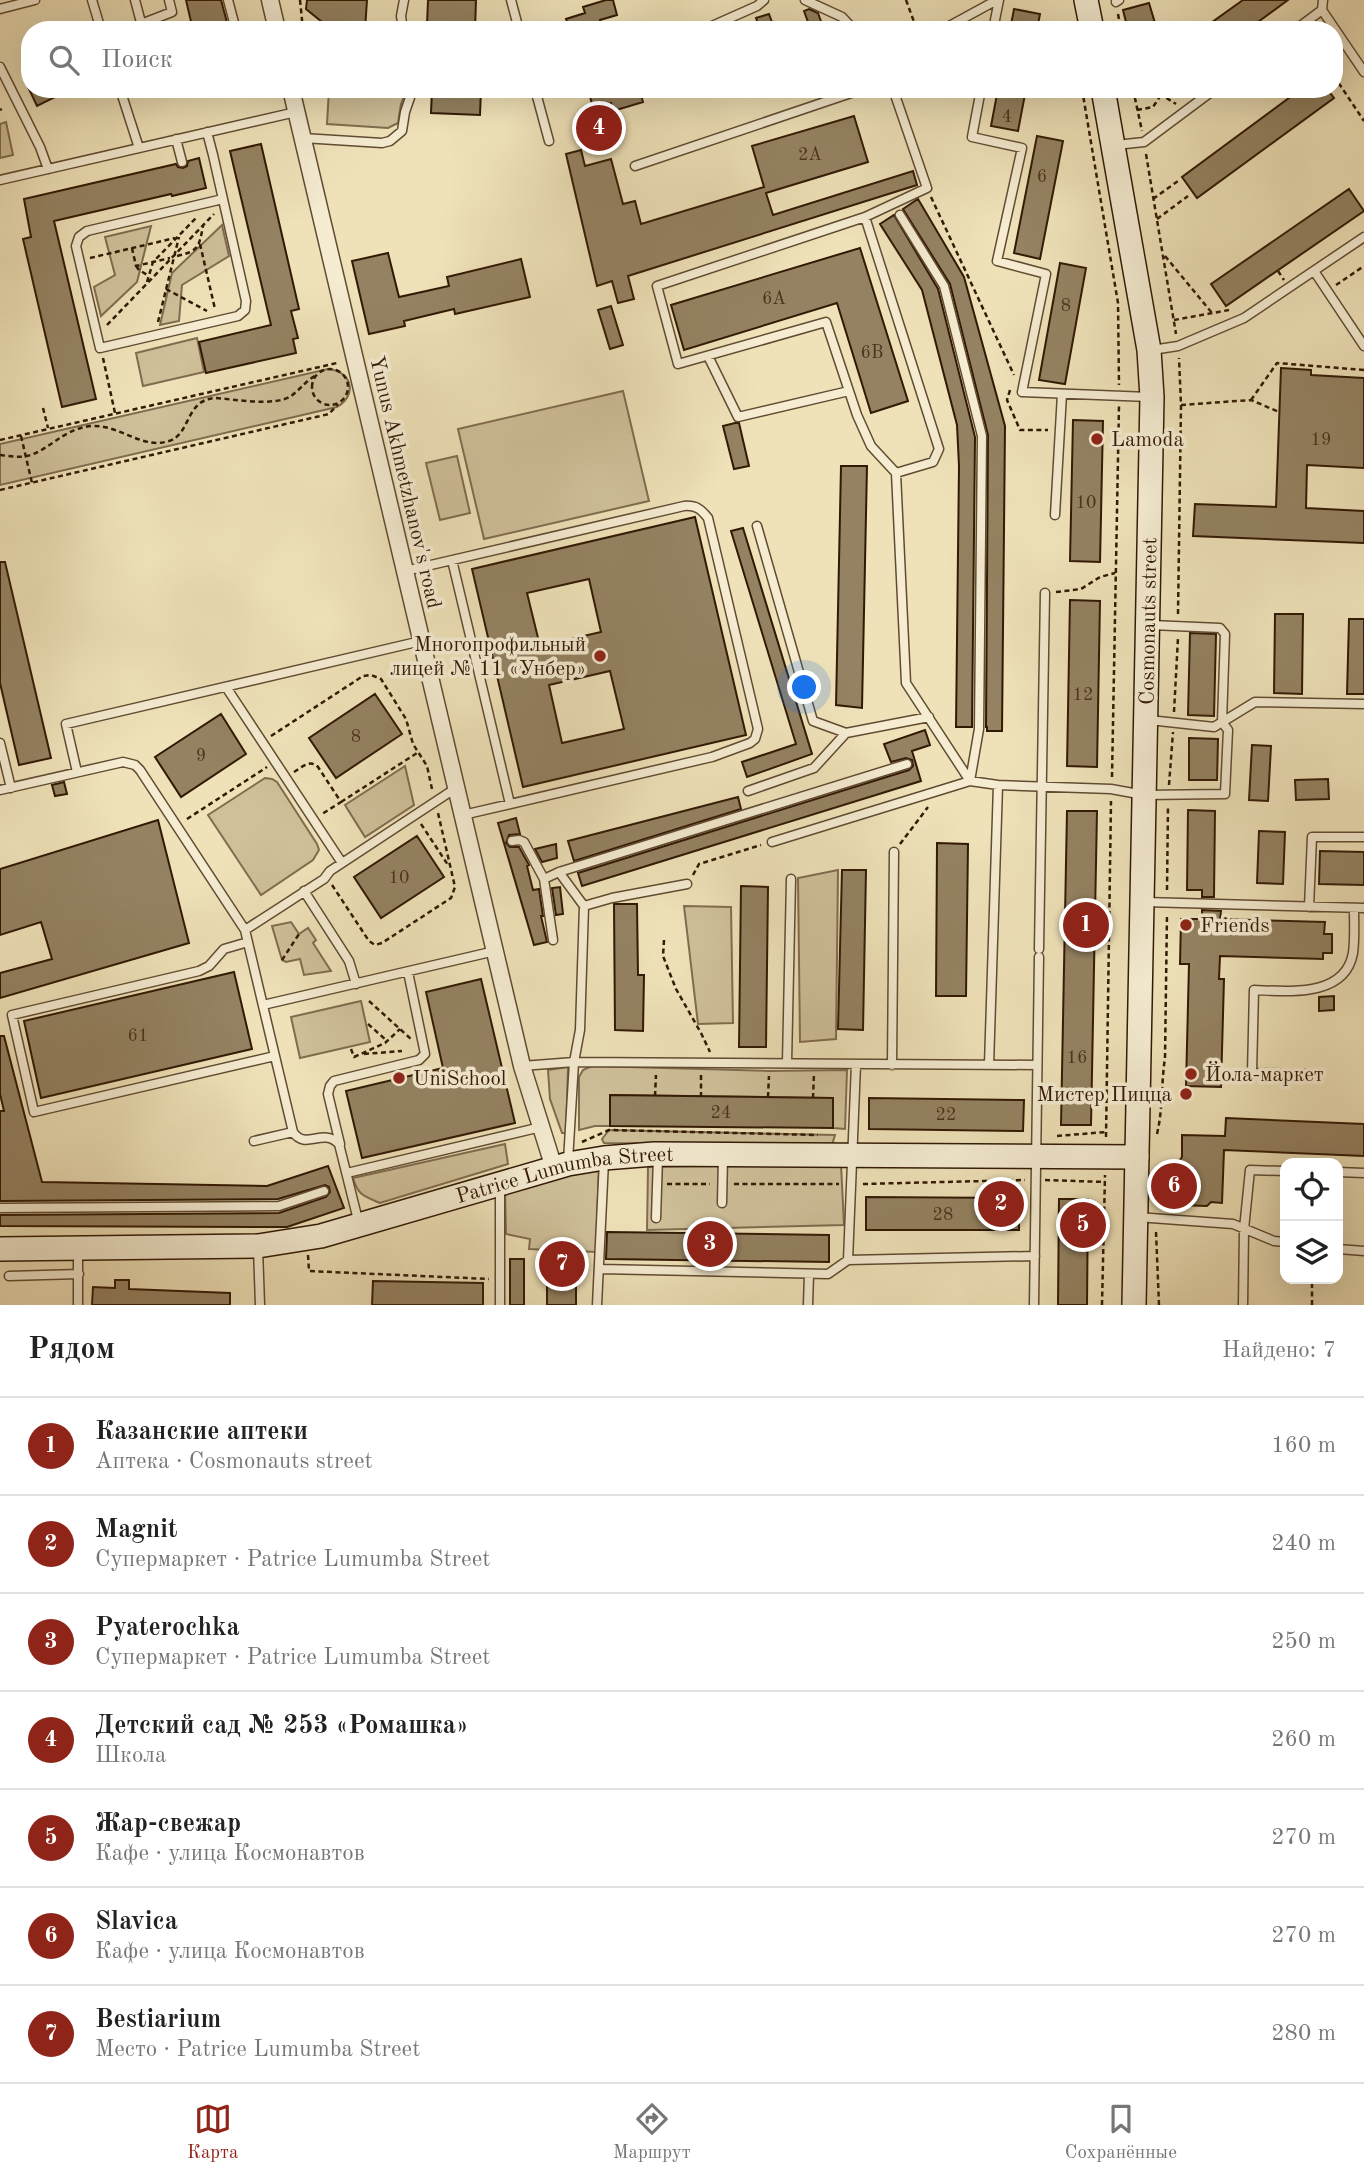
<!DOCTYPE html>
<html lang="ru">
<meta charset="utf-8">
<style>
:root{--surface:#fff;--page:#f2f2f2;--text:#222;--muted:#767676;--line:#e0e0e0;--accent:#8f2418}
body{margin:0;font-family:"Old Standard TT",serif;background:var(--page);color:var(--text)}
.controls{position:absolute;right:21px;bottom:21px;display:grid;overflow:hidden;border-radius:14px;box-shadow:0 7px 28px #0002}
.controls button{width:63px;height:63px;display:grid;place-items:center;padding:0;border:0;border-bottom:2px solid var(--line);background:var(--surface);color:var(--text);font:35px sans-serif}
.you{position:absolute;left:805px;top:688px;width:24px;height:24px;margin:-18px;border:5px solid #fff;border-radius:50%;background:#1a73e8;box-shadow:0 0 0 10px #1a73e833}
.badge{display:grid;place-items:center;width:46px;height:46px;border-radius:50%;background:var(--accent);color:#fff;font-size:23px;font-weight:700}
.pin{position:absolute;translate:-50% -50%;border:4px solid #fff;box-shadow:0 2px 7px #0006}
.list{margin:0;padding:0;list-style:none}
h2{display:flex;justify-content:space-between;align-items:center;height:91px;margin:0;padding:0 28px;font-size:30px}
h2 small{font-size:23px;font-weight:400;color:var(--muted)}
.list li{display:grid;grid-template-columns:46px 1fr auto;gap:21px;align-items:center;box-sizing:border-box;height:98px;padding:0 28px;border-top:2px solid var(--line)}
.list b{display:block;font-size:26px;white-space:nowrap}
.list p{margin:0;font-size:23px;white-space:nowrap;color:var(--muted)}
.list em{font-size:23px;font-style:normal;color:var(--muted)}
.icon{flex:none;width:38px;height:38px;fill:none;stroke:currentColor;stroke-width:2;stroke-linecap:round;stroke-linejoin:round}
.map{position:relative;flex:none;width:1364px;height:1305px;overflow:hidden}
.search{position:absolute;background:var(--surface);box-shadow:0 7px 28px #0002;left:21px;right:21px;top:21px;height:77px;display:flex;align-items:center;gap:18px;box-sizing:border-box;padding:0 24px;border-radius:28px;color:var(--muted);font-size:26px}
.sheet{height:777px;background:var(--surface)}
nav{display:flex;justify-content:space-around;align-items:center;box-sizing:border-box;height:98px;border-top:2px solid var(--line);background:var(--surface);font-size:19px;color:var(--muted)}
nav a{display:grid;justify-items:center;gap:4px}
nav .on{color:var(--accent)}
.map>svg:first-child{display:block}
.green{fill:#cfc09a;stroke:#806c4f;stroke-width:2}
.building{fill:#948262;stroke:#321904;stroke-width:2;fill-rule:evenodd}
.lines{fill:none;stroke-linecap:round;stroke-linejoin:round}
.lane-casing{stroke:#614b31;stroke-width:11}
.street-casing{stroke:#614b31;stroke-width:19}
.secondary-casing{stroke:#321904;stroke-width:26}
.path{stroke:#321904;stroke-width:2.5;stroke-dasharray:5 3.5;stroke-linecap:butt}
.lane{stroke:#f5ecd2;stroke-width:8}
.street{stroke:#f5ecd2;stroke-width:16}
.secondary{stroke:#f5ecd2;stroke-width:23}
.poi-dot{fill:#8f2418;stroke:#f5ecd2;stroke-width:2.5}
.labels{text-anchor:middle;stroke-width:7;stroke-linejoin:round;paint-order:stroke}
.number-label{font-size:18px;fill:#4a331c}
.poi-label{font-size:21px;fill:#321904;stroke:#f5ecd2;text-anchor:start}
.street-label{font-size:21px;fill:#321904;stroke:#f5ecd2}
</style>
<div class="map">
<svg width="1364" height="1305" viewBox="0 0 1364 1305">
<rect width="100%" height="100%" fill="#efe2b9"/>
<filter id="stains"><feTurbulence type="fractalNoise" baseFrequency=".00286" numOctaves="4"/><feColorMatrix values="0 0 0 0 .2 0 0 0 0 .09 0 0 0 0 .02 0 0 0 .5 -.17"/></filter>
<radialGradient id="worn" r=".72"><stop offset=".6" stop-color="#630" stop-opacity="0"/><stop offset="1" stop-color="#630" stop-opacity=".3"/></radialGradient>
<path class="green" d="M329,89H407L401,104L398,123L388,128L327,124Z
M6,122L13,155L0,158V124Z
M222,225L229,256L182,285L179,321L160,325L172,273Z
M151,226L137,282L101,316L94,287L115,275L105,237Z
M197,338L204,372L143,386L136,353Z
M328,369C352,371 358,395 337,407L0,485V444Z
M623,391L649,501L484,539L458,429Z
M457,456L470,513L440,520L426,463Z
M405,766L414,805L365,837L345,805Z
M265,778L272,779L277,782L317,844L319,850L313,860L261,895L208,815Z
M838,870L836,1039L800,1042L798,878Z
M684,906L731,907L733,1023L698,1024Z
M291,922L299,934L308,928L316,940L313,943L331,971L304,975L300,959L286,962L282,960L272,926Z
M361,1001L370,1042L300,1058L291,1017Z
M592,1066L769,1071L847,1070L845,1129L833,1128L832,1098L611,1095L610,1126H595L579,1130V1077L583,1070Z
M568,1067L566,1133H562L550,1099L548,1070Z
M609,1130L835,1135L832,1145L604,1143L602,1139Z
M505,1144L508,1164L380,1203C363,1196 358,1195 353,1178Z
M599,1164L596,1252L529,1249L530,1239L506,1234L505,1189Z
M841,1164L844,1225L647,1230L648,1167Z"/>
<path class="building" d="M186,0H221L229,30H193Z
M307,0H367L365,30H332L306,9Z
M428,0H476L475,30H435L436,26L427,25Z
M606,0H613L617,15L600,20L603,30H570L566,19L585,13L583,7Z
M1243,0H1288L1247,30H1201Z
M1149,3L1155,23L1128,30L1123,10Z
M809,9L818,13L824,30H811L804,11Z
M1014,9L1040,14L1037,30H1010Z
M769,14L775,30H760L756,18Z
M29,89H71L37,106Z
M432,89H481L480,115L431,113Z
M588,89H639L643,102L613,111L611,103L593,108Z
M998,89H1026L1018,131L991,126Z
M1301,89H1327L1334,98L1197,198L1182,177Z
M854,116L868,162L766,193L773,215L913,171L917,185L628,276L634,299L618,303L612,281L597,286L566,154L581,150L585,166L611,159L623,204L635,201L641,224L764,187L752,146Z
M1037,136L1063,141L1040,259L1014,253Z
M261,144L299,309L291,311L298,338L293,339L296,353L206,373L199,342L271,325L230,151Z
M199,158L206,188L172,196L171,194L54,221L96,399L62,407L23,239L31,237L24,199L176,164L178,167L183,168L187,166L188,161Z
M1349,189L1364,211L1226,306L1211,284Z
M918,199L964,277L1005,426L1002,731H987V727H986L988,435L950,284L903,209Z
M894,215L938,289L975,437L972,727H956L959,466L957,425L922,290L880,224Z
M860,248L908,401L871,413L837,303L684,350L671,305Z
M388,253L399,297L449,286L447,277L521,259L530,297L455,314L454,309L404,321L405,326L369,334L352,261Z
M1060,263L1086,268L1065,384L1039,380Z
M611,306L623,345L610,349L598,310Z
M1281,368L1311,370V375L1364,378V468L1307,465L1306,508L1364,511V543L1193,536L1195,504L1276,507Z
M1073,420L1103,421L1100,562L1070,561Z
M735,423H739L749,466L734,469L723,426Z
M841,466H867L862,708L836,705Z
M695,517L746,735L523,787L472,569ZM589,579L601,632L540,646L527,593ZM610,671L624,729L562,743L549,685Z
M743,528L812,754L747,777L742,762L796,744L731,531Z
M0,562H5L51,758L19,765L0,683Z
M1070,600L1100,601L1097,767L1067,766Z
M1275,614H1303L1302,694L1274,693Z
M1349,619H1364V694H1347Z
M1190,633L1216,634L1214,716L1188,715Z
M375,694L402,734L336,778L309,738Z
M221,714L246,754L181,797L155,757Z
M925,730L930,745L912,751L921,781L582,886L578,873L909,770L913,766L912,760L906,758L891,762L884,744Z
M1189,738L1218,739L1217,780H1189Z
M1252,745L1271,746L1268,801L1249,800Z
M1328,779L1329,799L1296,800L1295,780Z
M64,782L67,794L55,796L52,785Z
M738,797L741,809L574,861L568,841Z
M1188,810L1215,811L1214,897H1202V890H1187Z
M1067,811H1097L1091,1125H1061Z
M516,818L520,834L509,835L506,843L510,847H519L529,865L527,866L533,890L539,889L543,916H541L547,942L534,945L498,823Z
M158,820L189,943L0,998V973L52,959L41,922L0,935V869Z
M1259,831L1285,832L1283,884L1257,883Z
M417,836L444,877L381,918L354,877Z
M937,843L968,844L966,996H936Z
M556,844L557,858L542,862L535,849Z
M1320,851L1364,852V885L1319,884Z
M842,870H866L863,1030L838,1029Z
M741,886L768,887L766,1047H739Z
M560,887L563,914L556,915L552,888Z
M614,904H637L638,975H644L643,1031L615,1030Z
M1202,910L1221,911L1220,919L1325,922L1324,934H1332V953H1323V959L1220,956L1219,979H1224L1221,1087L1186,1086L1189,964H1180L1181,919H1202Z
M234,972L252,1049L41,1098L24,1021Z
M481,979L515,1123L362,1158L346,1091L443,1068L426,992Z
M1334,996V1010L1319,1011V997Z
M0,1036H4L42,1182L267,1186L328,1166L344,1208L287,1227L0,1226V1215L279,1213L326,1197L330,1192L329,1187L325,1185L278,1199L0,1201V1111H4L0,1094Z
M610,1095L833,1098V1128L610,1126Z
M869,1098L1024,1100L1023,1131L869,1129Z
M1226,1118L1364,1124V1156L1224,1150L1222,1203L1211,1202L1207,1206L1179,1205V1161L1182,1157V1135L1225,1136Z
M866,1197L1019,1198V1230H866Z
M1059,1199H1088L1087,1305H1058Z
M607,1232L829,1235V1262L606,1259Z
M510,1259H524V1305H510Z
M547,1264L576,1265V1305H547Z
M115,1280H129V1289L230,1293V1305H92L93,1287L115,1288Z
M373,1281L483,1283V1305H372Z"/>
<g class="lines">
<defs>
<path id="lane" d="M92,0L101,30
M135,0L143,30
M228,0L236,30
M511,0L519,30
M805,0L842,17L854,30
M1116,2L1119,0
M0,9L35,0
M1322,10L1364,72
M141,24L172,12L169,0
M403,30L401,16L404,0
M703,30L757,6L764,0
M942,30L997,0
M993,30L999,0
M1295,30L1322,10L1323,0
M0,67L40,147L48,169
M120,89L139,148
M159,89H161
M535,89L549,141
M893,89L927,188L865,217L939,449L933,462L896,473L906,683L970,781L998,785L1111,789L1144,795L1225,794L1228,730L1222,722L1225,634L1220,628L1151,625
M981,89L972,137L1022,148L997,261L1046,274L1022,392L1149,397
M207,132L213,155L246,301L245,310L238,316L100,348L76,246L79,237L87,231L223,199
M303,138L382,143L390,141L402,131L405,112L413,89
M176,139L182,162
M1116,145L1144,142L1215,89
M635,166L863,89
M0,180L296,112
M865,217L657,286L678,364L826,322L857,415L871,446L896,473
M1314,271L1364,346
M1152,350L1178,346L1244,318L1364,237
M708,356L738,417L849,391
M1055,515L1062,394
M757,526L813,721L846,733L929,717
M452,560L510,804
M405,571L684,506C696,505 701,509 708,518L758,729L755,739L750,743L712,757L463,815
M226,687L342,863
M1149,720L1214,727L1255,702L1364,704
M0,743L11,788
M77,772L66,724L421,641
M0,790L123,762L135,765L140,770L245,930L293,1132C306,1151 322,1127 339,1144L359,1224
M748,791L814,768L846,733
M512,841L519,840L524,842L544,879
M772,842L970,781L979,729L982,436L944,286L900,215
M559,872L584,906L580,1030L574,1062L568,1161
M304,891L349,961L356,984
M1145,902L1364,908
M584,906L612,898L687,884
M1309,907L1312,837H1364
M245,930L324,879L330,871L456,788
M553,940L544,879L559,872L907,764
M248,942L224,949L209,966L199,971L12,1015L34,1112L275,1056
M1039,949L1045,593
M263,1005L495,951
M787,1063L791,879
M892,1065L894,852
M989,1065L998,785
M522,1066L574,1062L1037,1065
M1313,1074L1252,1073L1254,990C1288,991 1345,998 1353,953C1355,938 1354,923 1354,908
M254,1141L293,1132
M340,1144L328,1094L330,1086L334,1081L419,1060L425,1054L408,972
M1338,1172L1364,1173
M347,1173L541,1127
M722,1203L723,1157
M0,1208L279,1206L324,1191
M1137,1217L1233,1224L1274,1241L1285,1242
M656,1218L658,1157
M258,1248L260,1305
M1338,1249L1364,1251
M848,1260L856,1064
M600,1269L828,1274L848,1260L1035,1256
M9,1276L79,1274
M78,1305V1249
M500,1305V1187
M597,1305L604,1161
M808,1305L809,1274
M1034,1305L1039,957
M1243,1305L1244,1229L1250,1170L1285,1171"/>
<path id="street" d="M270,0L277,30
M291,89L522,1066L554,1168"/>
<g id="secondary">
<path d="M1086,0L1092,30"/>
<path d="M1103,89L1149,350L1152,397L1134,1305"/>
<path id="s1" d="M0,1249L258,1246L321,1236L568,1164L604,1158L654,1154L1137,1157"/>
</g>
</defs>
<use href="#lane" class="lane-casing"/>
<use href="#street" class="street-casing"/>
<use href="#secondary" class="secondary-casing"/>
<path class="path" d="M300,0L303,30
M906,0L917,30
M1118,14L1121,30
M1334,76L1364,121
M1082,89L1118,303L1119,385
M1133,89L1142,131
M1152,89L1176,104
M0,110L2,109
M1137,110L1153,107L1161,95
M1146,154L1176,334
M931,197L1014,375
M1153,199L1178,181
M1157,219L1188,196
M200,244L215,309
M132,248L136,266L170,258
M177,256C199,251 199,247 203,226
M1165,256L1212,313
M90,258L175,238
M136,266L139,270L149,276
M1278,271L1284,280
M147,282L153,262L197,217
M1336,285L1364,266
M166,289L207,311
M1174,320L1229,310
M158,322L179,237
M107,325L214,214
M103,358L115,413
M312 387a18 18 0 1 1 36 0a18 18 0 1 1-36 0Z
M1010,390L1007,400L1020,430H1048
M1251,400L1277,363L1364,370
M1181,405L1251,400L1279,412
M43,408L48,428
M21,436L32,483
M0,440L337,363
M0,455C9,456 18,458 27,456C49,451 62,429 91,426C119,424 142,450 169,441C191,434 185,401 214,398C234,399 274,407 291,396C301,389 306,380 317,375
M0,490L329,414L338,404
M1056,592L1081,589L1100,577L1115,573
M1178,614L1181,405L1179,358
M1174,712L1178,638
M271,736L363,676L371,675L381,679L406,719L413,744L427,766L432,789
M294,772C302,767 310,759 318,767L341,802L322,814
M1112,777L1119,405
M1169,785L1173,732
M341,802L417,753
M187,819L267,767
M421,824L448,865
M900,844L928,807
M693,875L699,864L761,845
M332,885L369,941L375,945L382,943L451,898L455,887L438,813
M1167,890L1168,806
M664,940L663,956L676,989L701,1033L710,1052
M282,960L299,934
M369,1001L411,1039
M368,1024L386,1040
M351,1049L354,1057L385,1043L400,1029
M364,1054L402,1051
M701,1075V1096
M655,1096L656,1075
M768,1097L769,1076
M813,1098L814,1073
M1157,1134C1163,1109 1161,1084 1165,1058L1167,914
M1057,1136L1106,1132
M1106,1137L1111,801
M582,1142L609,1130L818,1135
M1045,1180L1105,1182
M667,1184H710
M734,1184H839
M863,1184L1025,1180
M1156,1232L1159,1305
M308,1255L309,1271L489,1279
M1102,1305L1105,1175
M1312,1305V1279"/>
<use href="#lane" class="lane"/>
<use href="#street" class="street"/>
<use href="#secondary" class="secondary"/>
</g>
<g class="poi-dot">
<circle cx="1097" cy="439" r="7"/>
<circle cx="600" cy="656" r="7"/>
<circle cx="1186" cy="925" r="7"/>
<circle cx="1191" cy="1074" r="7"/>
<circle cx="399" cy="1078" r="7"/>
<circle cx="1186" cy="1094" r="7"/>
</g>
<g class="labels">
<g class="number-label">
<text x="1007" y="122">4</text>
<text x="810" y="160">2А</text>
<text x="1042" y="182">6</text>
<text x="774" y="304">6А</text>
<text x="1066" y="311">8</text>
<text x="872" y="358">6В</text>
<text x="1321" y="445">19</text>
<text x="1086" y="508">10</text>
<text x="1083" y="700">12</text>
<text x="356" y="742">8</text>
<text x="201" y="761">9</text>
<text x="399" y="883">10</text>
<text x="138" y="1041">61</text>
<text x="1077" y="1063">16</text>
<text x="721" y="1118">24</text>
<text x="946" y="1120">22</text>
<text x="943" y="1220">28</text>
</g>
<g class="poi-label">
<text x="1111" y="446">Lamoda</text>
<text x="586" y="651" text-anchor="end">Многопрофильный<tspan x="586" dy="24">лицей № 11 «Унбер»</tspan></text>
<text x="1200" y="932">Friends</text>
<text x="1205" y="1081">Йола-маркет</text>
<text x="413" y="1085">UniSchool</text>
<text x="1172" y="1101" text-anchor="end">Мистер Пицца</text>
</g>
<g class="street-label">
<text transform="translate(406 482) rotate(77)" y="7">Yunus Akhmetzhanov's road</text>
<text transform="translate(1148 621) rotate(-89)" y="7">Cosmonauts street</text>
<text dy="7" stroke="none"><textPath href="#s1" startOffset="574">Patrice Lumumba Street</textPath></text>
</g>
</g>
<rect width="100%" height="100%" filter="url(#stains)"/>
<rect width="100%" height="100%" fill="url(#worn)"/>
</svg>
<div class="controls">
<button><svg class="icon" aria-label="locate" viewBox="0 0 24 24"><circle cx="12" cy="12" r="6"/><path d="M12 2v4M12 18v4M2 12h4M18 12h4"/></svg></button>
<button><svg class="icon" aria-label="layers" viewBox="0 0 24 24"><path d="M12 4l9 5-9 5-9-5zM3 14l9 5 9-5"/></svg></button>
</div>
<div class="you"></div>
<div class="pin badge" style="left:1086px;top:925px">1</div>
<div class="pin badge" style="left:1001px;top:1204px">2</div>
<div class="pin badge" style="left:710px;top:1244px">3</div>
<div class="pin badge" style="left:599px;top:128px">4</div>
<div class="pin badge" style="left:1083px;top:1225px">5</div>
<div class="pin badge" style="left:1174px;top:1186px">6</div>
<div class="pin badge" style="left:562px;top:1264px">7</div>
<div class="search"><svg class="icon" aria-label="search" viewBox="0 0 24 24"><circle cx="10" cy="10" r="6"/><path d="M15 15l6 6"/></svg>Поиск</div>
</div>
<section class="sheet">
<h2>Рядом<small>Найдено: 7</small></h2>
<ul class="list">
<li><span class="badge">1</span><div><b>Казанские аптеки</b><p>Аптека · Cosmonauts street</p></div><em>160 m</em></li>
<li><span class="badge">2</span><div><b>Magnit</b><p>Супермаркет · Patrice Lumumba Street</p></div><em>240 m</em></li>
<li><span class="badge">3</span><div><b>Pyaterochka</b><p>Супермаркет · Patrice Lumumba Street</p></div><em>250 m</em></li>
<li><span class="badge">4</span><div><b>Детский сад № 253 «Ромашка»</b><p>Школа</p></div><em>260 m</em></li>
<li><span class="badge">5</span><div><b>Жар-свежар</b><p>Кафе · улица Космонавтов</p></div><em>270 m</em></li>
<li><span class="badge">6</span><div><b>Slavica</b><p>Кафе · улица Космонавтов</p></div><em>270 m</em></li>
<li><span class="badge">7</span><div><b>Bestiarium</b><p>Место · Patrice Lumumba Street</p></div><em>280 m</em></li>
</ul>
</section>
<nav>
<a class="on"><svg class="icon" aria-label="map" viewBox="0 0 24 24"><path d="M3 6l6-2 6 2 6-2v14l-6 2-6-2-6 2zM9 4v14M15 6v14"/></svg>Карта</a>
<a><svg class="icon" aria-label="directions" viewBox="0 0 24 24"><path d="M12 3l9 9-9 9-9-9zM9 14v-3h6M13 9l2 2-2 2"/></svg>Маршрут</a>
<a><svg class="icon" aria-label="saved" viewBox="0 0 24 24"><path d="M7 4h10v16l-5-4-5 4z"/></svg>Сохранённые</a>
</nav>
